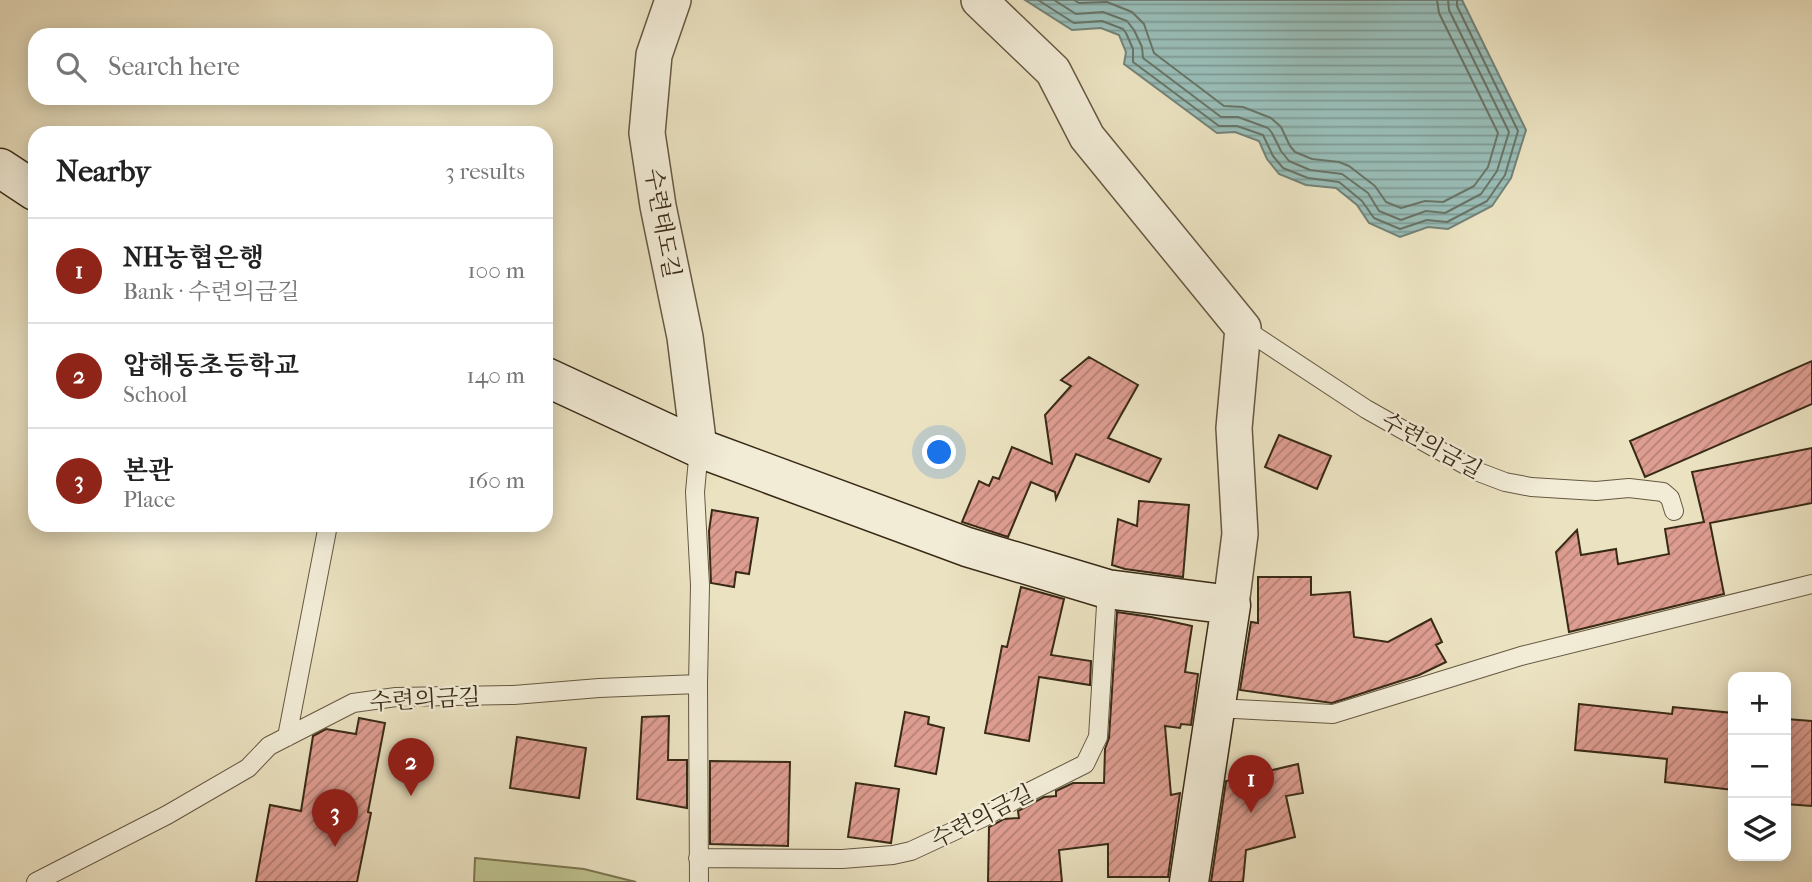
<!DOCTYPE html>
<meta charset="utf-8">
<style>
:root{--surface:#fff;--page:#f2f2f2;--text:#222;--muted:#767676;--line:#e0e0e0;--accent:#8f2418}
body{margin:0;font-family:"IM FELL French Canon","Noto Serif KR",serif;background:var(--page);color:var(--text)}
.controls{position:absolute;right:21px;bottom:21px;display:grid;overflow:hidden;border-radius:14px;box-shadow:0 4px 18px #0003}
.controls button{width:63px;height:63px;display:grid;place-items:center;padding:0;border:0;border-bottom:2px solid var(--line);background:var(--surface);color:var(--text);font:35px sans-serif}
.you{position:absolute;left:940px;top:453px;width:24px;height:24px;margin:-18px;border:5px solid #fff;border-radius:50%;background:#1a73e8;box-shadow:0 0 0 10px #1a73e833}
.badge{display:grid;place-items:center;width:46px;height:46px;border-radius:50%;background:var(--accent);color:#fff;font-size:23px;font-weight:700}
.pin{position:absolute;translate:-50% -58px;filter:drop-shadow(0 2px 4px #0008)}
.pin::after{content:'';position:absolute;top:37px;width:24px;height:21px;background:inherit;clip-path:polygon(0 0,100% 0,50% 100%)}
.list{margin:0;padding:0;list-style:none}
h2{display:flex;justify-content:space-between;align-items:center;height:91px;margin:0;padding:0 28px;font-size:30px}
h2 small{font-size:23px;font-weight:400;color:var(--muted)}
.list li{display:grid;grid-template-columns:46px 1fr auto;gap:21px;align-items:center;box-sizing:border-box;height:105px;padding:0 28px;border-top:2px solid var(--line)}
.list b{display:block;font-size:26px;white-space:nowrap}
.list p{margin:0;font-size:23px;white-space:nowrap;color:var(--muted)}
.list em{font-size:23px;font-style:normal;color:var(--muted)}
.icon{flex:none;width:38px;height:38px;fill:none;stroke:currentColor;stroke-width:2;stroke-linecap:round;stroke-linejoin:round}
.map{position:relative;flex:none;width:1812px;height:882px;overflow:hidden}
.search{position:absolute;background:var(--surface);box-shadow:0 4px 18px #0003;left:28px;top:28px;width:525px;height:77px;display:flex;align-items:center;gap:18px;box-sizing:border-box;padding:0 24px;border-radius:21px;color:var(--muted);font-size:26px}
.panel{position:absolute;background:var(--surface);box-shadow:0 4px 18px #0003;left:28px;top:126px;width:525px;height:406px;border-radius:21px}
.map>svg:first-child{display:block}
.pitch{fill:#bdc28f;stroke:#7b7652;stroke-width:2}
.water{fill:url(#water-rules);stroke:#738277;stroke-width:2}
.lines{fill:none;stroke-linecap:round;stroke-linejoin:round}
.shore{stroke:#697466;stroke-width:2}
.building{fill:url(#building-hatch);stroke:#392a16;stroke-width:2}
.lane-casing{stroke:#665841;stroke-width:20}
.street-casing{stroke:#665841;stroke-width:38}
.secondary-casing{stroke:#392a16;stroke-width:41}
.lane{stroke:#f2ecd7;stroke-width:18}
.street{stroke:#f2ecd7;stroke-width:35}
.secondary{stroke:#f2ecd7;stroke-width:38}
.labels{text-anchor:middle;stroke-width:5;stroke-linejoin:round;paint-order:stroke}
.street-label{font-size:23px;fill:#392a16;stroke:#f2ecd7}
</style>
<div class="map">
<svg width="1812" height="882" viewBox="0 0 1812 882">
<defs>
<pattern id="water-rules" width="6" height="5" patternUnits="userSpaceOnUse" patternTransform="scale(1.75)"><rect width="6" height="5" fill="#99bdb7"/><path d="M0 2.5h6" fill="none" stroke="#7e9a94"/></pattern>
<pattern id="building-hatch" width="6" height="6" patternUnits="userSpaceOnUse" patternTransform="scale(1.75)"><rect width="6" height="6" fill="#de9d91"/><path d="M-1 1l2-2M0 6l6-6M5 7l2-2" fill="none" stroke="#b58075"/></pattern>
</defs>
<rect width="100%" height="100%" fill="#ebe2c1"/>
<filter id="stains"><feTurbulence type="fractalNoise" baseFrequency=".00286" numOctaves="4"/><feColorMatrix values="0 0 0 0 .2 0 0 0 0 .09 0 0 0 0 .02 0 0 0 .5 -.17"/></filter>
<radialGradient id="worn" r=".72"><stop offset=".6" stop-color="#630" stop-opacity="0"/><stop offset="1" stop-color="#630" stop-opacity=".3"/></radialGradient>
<path class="pitch" d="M475,858L584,869L636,882H474Z"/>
<path class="water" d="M1025,0H1462L1526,130L1511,178L1492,206L1448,229L1428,227L1400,237L1369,223L1357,205L1336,188L1306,185L1279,174L1267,159L1259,141L1235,132L1217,133L1124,64L1126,52L1119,35L1101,28L1072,30Z"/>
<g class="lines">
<path class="shore" d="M1038,0L1074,23L1102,21L1123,29L1126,33L1133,49V62L1219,126H1237L1263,135L1273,156L1283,168L1308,178L1339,182L1362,201L1374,218L1400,229L1427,220L1447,222L1487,201L1505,175L1518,131L1457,6V0
M1054,0L1076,14L1103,12L1127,21L1134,30L1142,47L1143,58L1221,117H1238L1268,128L1272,133L1281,151L1289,161L1310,170L1342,174L1368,193L1379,211L1401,220L1426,211L1445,213L1481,194L1497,171L1509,132L1449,10L1448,0
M1074,0L1079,3L1107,2L1132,12L1144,24L1154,53L1224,106L1243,107L1271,118L1281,127L1290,146L1295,152L1312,159L1339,162L1349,166L1375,186L1386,202L1401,208L1425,201L1443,202L1474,186L1488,167L1498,133L1439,13L1437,0"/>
</g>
<path class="building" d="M1089,357L1138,385L1108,438L1161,459L1149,482L1076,454L1056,499L1055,492L1031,482L1008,537L962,522L979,481L989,486L993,477L999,479L1012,447L1052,464L1045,415L1071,386L1061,380Z
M1812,361V404L1645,477L1630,441Z
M1279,435L1331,456L1317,489L1265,467Z
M1812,448V503L1710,523L1724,594L1569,632L1556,552L1577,530L1581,555L1616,549L1618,564L1669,554L1665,529L1704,522L1692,472Z
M1139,501L1189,505L1183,577L1125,569L1112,565L1118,519L1137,526Z
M712,510L758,518L749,574L736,572L734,587L711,583L709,531Z
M1258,577H1311V595L1350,592L1354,637L1388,642L1431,619L1442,642L1436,645L1446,662L1419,675L1332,703L1240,690L1251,622L1258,623Z
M1021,587L1064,599L1051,655L1091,661L1090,685L1039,677L1029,741L985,733L1002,646L1007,647Z
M1117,612L1151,617L1192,626L1185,672L1198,674L1191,725L1181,724L1180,728L1165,726L1171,795L1180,793L1168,877H1108V844L1059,850L1062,882H988L989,827L1004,819L1019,818L1018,811L1044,797L1056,796V791L1073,783H1104L1105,749L1109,738Z
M1579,704L1672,714L1673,707L1733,713V790L1665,782L1667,759L1575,750Z
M905,712L929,717L928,724L944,728L936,774L895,766Z
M669,716L668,760H687V808L637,799L642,717Z
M359,718L385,723L368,812L371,813L357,882H256L270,805L301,811L313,736L326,729L356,734Z
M1786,719L1812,721V806L1786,804Z
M517,737L586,748L579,798L510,788Z
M710,761L790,762L788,846L710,844Z
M1298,764L1303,793L1286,796L1295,837L1246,850L1243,882H1211L1226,781Z
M856,783L899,789L891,843L848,837Z"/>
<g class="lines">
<defs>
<path id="lane" d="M1243,328L1366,409L1476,471L1505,482L1531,487L1596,491L1629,488L1663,492L1670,498L1674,511
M1216,708L1333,714L1521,656L1812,584
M287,737L328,525
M698,858L842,859L893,855L911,851L982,818L1031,791L1085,764L1098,737L1107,589
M36,882L167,815L248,768L269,746L353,703L396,697L514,695L599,688L698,684
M699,882L698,684L700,585L695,492L699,448"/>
<path id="street" d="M673,0L654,55L647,133L658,206L685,337L699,448
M979,0L1053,71L1087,137L1243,328L1234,428L1240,534L1231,605"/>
<path id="secondary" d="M0,168L35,191
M546,377L699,448L967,547L1107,589L1231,605L1189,882"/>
</defs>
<use href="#lane" class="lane-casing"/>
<use href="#street" class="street-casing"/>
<use href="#secondary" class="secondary-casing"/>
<use href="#lane" class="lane"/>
<use href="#street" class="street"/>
<use href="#secondary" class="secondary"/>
</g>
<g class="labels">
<g class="street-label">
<text transform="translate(663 223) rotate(80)" y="8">수련태도길</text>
<text transform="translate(1432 445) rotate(29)" y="8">수련의금길</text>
<text transform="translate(425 699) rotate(-3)" y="8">수련의금길</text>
<text transform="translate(982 816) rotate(-27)" y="8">수련의금길</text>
</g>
</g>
<rect width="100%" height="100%" filter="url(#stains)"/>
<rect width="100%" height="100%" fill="url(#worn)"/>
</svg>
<div class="controls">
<button>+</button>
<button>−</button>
<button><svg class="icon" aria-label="layers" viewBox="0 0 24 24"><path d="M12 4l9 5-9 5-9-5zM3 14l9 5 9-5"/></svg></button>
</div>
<div class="you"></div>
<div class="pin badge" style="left:1251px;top:813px">1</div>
<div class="pin badge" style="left:411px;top:796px">2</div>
<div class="pin badge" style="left:335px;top:847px">3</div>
<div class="search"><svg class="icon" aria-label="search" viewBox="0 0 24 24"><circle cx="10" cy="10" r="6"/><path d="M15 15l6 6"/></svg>Search here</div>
<section class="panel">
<h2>Nearby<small>3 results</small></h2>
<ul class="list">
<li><span class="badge">1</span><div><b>NH농협은행</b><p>Bank · 수련의금길</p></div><em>100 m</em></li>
<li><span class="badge">2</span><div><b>압해동초등학교</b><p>School</p></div><em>140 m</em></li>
<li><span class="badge">3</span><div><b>본관</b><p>Place</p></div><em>160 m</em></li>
</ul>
</section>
</div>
